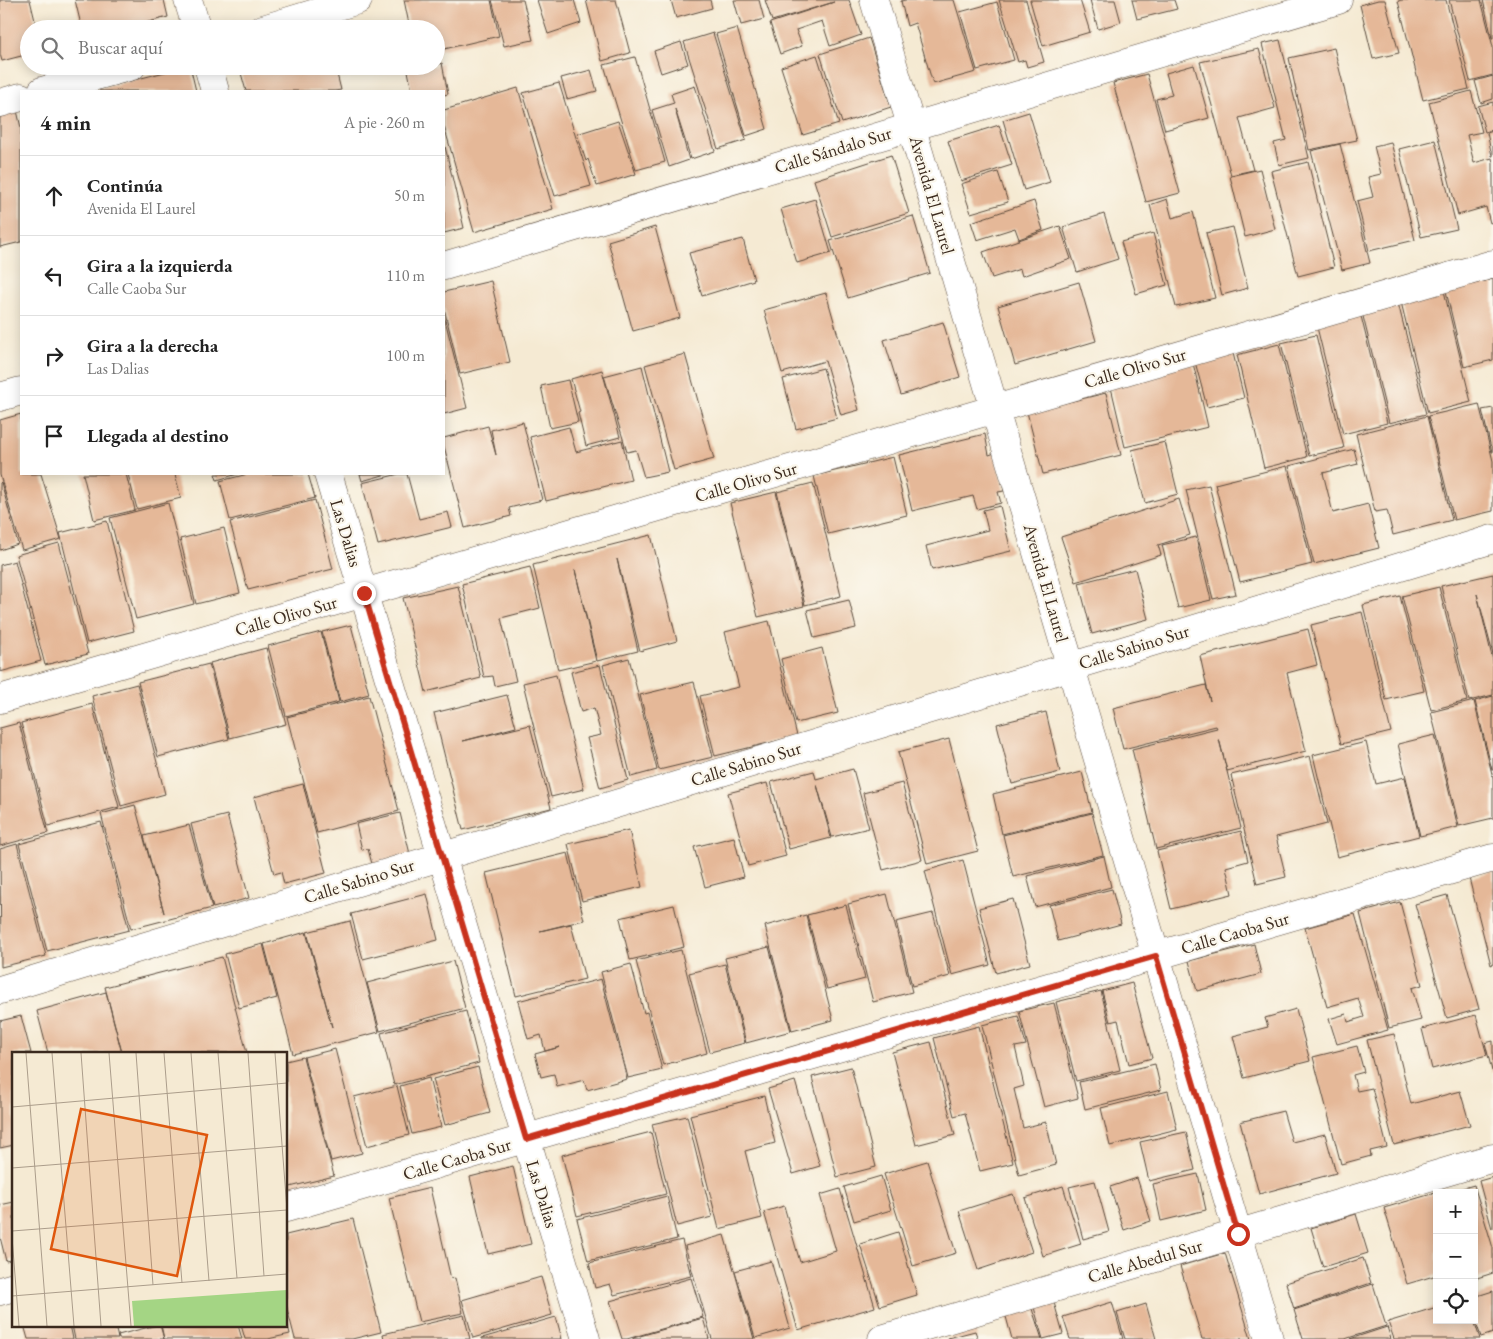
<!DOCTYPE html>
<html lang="es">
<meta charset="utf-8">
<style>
:root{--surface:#fff;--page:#f2f2f2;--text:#222;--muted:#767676;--line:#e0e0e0}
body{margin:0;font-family:"EB Garamond",serif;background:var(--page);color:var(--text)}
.controls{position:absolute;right:15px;bottom:15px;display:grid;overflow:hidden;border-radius:0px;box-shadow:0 2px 12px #0003}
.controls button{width:45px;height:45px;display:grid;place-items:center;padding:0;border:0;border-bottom:1px solid var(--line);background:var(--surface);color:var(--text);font:25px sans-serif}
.stop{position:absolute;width:15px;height:15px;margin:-11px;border:4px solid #c8321e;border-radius:50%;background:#fff}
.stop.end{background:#c8321e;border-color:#fff;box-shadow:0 1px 5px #0008}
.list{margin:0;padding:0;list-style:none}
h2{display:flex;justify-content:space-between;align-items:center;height:65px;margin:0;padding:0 20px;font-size:21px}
h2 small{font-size:16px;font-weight:400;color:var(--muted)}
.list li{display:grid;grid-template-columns:32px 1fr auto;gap:15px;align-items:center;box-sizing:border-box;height:80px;padding:0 20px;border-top:1px solid var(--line)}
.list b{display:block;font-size:19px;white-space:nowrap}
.list p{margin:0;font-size:16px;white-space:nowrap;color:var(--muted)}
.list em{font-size:16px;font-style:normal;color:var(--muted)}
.icon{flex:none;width:28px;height:28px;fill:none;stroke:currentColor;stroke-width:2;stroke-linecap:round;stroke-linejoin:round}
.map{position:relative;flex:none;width:1493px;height:1339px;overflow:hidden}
.search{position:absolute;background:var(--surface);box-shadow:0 2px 12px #0003;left:20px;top:20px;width:425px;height:55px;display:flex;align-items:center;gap:12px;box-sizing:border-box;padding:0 18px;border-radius:28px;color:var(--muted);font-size:19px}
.panel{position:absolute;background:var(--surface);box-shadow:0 2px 12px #0003;left:20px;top:90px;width:425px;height:385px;border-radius:0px}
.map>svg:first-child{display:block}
.building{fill:#e5b898}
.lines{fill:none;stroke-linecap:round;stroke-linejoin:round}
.minor-casing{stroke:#574739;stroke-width:29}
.minor{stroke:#fff;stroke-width:28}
.route{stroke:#c8321e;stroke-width:6}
.labels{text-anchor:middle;stroke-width:4.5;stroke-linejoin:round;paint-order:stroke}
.street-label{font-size:18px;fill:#3b2a1e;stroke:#fbf7ec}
.inset-road{fill:none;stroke:#ab9d8b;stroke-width:1}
.view{fill:#df570d;fill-opacity:0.15;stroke:#df570d;stroke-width:2.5}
.inset-edge{fill:none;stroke:#3b2a1e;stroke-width:2.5}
</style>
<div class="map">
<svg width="1493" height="1339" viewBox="0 0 1493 1339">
<rect width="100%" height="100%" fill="#fbf7ec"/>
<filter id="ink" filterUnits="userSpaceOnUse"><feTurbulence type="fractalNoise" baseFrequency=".02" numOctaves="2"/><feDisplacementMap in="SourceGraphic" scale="10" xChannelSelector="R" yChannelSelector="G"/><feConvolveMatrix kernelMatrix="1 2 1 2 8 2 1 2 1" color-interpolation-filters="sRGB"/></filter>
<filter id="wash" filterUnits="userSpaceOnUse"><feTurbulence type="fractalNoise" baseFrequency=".0096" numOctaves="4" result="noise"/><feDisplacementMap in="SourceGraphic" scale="20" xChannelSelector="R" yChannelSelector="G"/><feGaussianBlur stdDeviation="1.12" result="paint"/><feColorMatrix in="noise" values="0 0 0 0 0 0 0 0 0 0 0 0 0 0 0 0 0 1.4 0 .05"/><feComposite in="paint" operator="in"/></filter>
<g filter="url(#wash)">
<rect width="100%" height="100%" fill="#f5ead3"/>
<g id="blocks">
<path class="building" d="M0,0H30L37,29H29V54L2,61L0,54Z
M75,0H164L168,17L121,29H82Z
M404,0H491L499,36L436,51V29H410Z
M492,0H523L533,40L504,46Z
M537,0H574L581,23L548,34Z
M586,0H616L630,53L602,61Z
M671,0H710L712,8L676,18Z
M734,0H759L764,19L741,25Z
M765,0H849L861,35L830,46L822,21L796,30L802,46L780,54L770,23L834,2L772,21Z
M905,0H954L976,72L933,84L915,23L907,26L901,1Z
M999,0H1026L1044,62L1027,67L1025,60L1018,62Z
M1030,0H1080L1090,32L1043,46Z
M1090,0H1115L1121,22L1098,29Z
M1132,0H1174L1177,9L1137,19Z
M1378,0H1385L1399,53L1373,59L1360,5Z
M1402,0H1446L1469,89L1423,100L1398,1Z
M1449,0H1481L1493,47V75L1470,81Z
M1483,0H1493V38H1492Z
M997,2L1014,60L977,70L960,12Z
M324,23L325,29H305Z
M737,28L767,129L746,136L716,34Z
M713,33L746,140L718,149L684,42Z
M869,38L891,107L842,123L820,54Z
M1280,40L1309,158L1279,165L1274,143L1286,140L1262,44Z
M681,42L688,64L661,73L654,51Z
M1334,48L1357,140L1309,150L1289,58Z
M1259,49L1275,108L1239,118L1253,170L1231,175L1200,62Z
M817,55L839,124L803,135L781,67Z
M635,57L665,162L636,170L604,65Z
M442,63L448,94L444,95V91H412L408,71L429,66H436V65Z
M1194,65L1209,118L1165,130L1156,99L1172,95L1166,73Z
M188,66H190L196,91H100L99,89Z
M239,66H335L341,90L335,91H246Z
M591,70L597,91L567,99L561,78Z
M1147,74L1180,193L1146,202L1113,83Z
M1493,76V99L1481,103L1475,81Z
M559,83L591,186L555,196L523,93Z
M695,86L715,151L691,159L675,109L689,160L669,167L652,110L674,103L671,94Z
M518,88L553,209L474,232L444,126V110Z
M1471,91L1482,132L1467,135L1474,163L1492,158L1493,163V222L1490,223L1486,207L1458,215L1429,102Z
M1493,102V130L1485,132L1478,106Z
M16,106L21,128V242L0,247V110Z
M1029,112L1050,182L1024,190L1003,120Z
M618,121L636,174L597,186L588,159L586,161L577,134Z
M999,125L1012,165L961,181L948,141Z
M1493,131V156H1492L1487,133Z
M1435,140L1457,229L1421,237L1399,149Z
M444,142L464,228L444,233Z
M1391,142L1415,240L1369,251L1357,201L1373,197L1368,177L1381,174L1374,146Z
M1340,144L1370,263L1342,270L1311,151Z
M891,155L909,213L832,237L814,180Z
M1308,162L1334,267L1298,276L1271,171Z
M1260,169L1275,229L1245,237L1230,176Z
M998,172L1008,202L971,213L961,184Z
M815,199L831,253L797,263L781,209Z
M1167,199L1172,218L1193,212L1215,298L1176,307L1150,205Z
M1034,201L1043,230L1019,239L1015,228L977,240L971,222Z
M1104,214L1118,259L1077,272L1063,227Z
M913,216L930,273L848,298L830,241Z
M1060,226L1071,259L1022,276L1020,269L992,278L983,252Z
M655,227L680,318L633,331L608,241Z
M1233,227L1248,288L1222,295L1206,233Z
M1153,233L1167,285L1136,294L1121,242Z
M743,239L754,280L702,296L689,253Z
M1493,279V360L1464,367L1446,291Z
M491,281L510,362L460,374L444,308V292Z
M1079,282L1096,341L1015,365L998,306Z
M1444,291L1471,402L1428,413L1401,302Z
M826,293L859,410L841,415L825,361L782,373L764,310Z
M1398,303L1426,414L1389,423L1362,312Z
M1360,312L1387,423L1343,434L1316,323Z
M444,316L467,408L444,414Z
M943,322L960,377L901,395L884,340Z
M1316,335L1344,448L1309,456L1281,343Z
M1279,344L1307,457L1264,468L1237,355Z
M1232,349L1244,398L1207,407L1194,358Z
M685,354L714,459L674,470L645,365Z
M1193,363L1208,427L1125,447L1110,383Z
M642,366L668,472L644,477L636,450L627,452L604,376Z
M823,368L837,418L796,429L783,379Z
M602,370L620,437L586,446L578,413L580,412L571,379Z
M568,380L578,422L550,428L541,386Z
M1106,393L1121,455L1043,474L1027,412Z
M1479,404L1493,461V511L1454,520L1428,416Z
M1493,408V452H1492L1482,410Z
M21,414V474H41L61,539L22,550L0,475V420Z
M1427,416L1452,520L1393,535L1387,510L1375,512L1356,434Z
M523,422L542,500L509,508L511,516L465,528L444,446V438L488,426L496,455L491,430Z
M569,427L576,452L622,440L631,480L546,501L530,437Z
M985,434L989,455L995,453L1004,491L998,492L1001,503L977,509L973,496L912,511L899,455Z
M1165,442L1178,494L1145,503L1132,450Z
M1354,449L1358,464L1323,473L1333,513L1368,504L1379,548L1314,564L1289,466Z
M893,457L907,515L828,534L814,476Z
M1287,466L1312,564L1240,582L1215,484Z
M83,474H126L135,510L94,520Z
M128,474H175L181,498L137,509Z
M215,474H238L217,480Z
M248,474H308L315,498L230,520L220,481Z
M360,474H387L362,481Z
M399,474H407L419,519L448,512L452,527L378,545L362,483Z
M1,482L18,544L0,550V483Z
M813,483L841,596L805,605L777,492Z
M1209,485L1236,594L1213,599L1186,490Z
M776,492L804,606L758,617L730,503Z
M1179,499L1190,535L1158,545L1161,555L1076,582L1061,537Z
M315,500L333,569L248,590L230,522Z
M168,503L194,604L136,619L110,518Z
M1000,506L1011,551L932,570L926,546L988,530L983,510Z
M107,521L134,631L87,643L60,533Z
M224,528L240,593L196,604L180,539Z
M651,535L677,641L640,651L617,559L638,651L597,661L575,570L596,661L558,670L533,565Z
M1196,537L1211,600L1178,608L1162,545Z
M59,543L88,654L45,665L16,555Z
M15,561L41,661L0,672V565Z
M530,567L540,608L501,618L516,681L495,686L493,676L484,677L462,584Z
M1135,569L1148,619L1092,634L1079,583Z
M1493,574V654L1477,594L1493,661V695L1469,701L1441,586Z
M458,586L481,678L426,692L403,598Z
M1439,587L1467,701L1431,710L1402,596Z
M1400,596L1424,691L1386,700L1363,605Z
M849,600L856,628L814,638L807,610Z
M1362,612L1391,732L1341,744L1311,625Z
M769,621L797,736L715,756L700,696L739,687L725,632Z
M351,625L369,694L340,702L322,632Z
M1308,629L1317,665L1287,673L1306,751L1227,771L1219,739L1241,828L1156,849L1132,749L1217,728L1216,726L1123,749L1113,708L1206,685L1210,701L1200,656Z
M321,632L339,702L286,716L268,646Z
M266,648L286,724L230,738L210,663Z
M822,648L838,713L796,723L781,659Z
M629,658L657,770L631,777L603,665Z
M209,664L229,739L158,757L138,682Z
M600,665L628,780L600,788L587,738L601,735L594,708L581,712L571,672Z
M556,675L584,789L551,797L523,683Z
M694,682L713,757L659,770L640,695Z
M137,684L165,794L121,806L92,696Z
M507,695L516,727L463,741L530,725L551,808L463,830L434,713Z
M369,696L399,811L317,833L287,717Z
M1493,696V770H1492L1475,701Z
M1474,701L1493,778V818L1459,826L1431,712Z
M92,704L119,807L48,826L21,723Z
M1046,712L1060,772L1012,784L997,724Z
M19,723L48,833L0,846V728Z
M1435,735L1458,827L1420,836L1398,744Z
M949,739L978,851L927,864L898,752Z
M1366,742L1376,784L1405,777L1419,836L1337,857L1313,755Z
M1310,756L1327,824L1276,837L1286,877L1257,884L1231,775Z
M853,769L869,828L832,837L817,785L831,838L789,849L771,782L814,771L816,779Z
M1082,772L1092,812L1002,834L993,794Z
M767,783L786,856L748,866L728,793Z
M902,783L922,860L883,870L863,793Z
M303,784L326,873L284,884L281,872L274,874L254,797Z
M135,805L164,913L144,836L189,825L212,908L131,929L101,814Z
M400,813L410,854L372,864L368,849L362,850L356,824Z
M1092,813L1103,855L1013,877L1003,835Z
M227,815L249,898L213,908L191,824Z
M101,822L129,930L47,951L19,844Z
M629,830L642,887L582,901L568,844Z
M1241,831L1248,861L1226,867L1232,894L1171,909L1157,851Z
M734,837L744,877L705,887L694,847Z
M17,844L46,956L1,967L0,849Z
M568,853L584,920L540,931L571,924L585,979L516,996L486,873Z
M1104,856L1111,887L1035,907L1027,876Z
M963,860L990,965L952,975L925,871Z
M1493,871V964L1491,965L1469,878Z
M1112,889L1121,924L1058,941L1049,905Z
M427,894L438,940L363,959L351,914Z
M887,894L912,992L873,1002L848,904Z
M1447,895L1479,1009L1447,1018L1415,904Z
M1013,899L1030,964L996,973L979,908Z
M1400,902L1422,985L1412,988L1421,1020L1389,1028L1360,913Z
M674,905L684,947L630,960L620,918Z
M846,905L865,979L827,989L807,915Z
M933,913L950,976L912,986L896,922Z
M1355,914L1388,1030L1337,1044L1329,1019L1346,1014L1348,1022L1364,1017L1358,998L1327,1007L1305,928Z
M806,915L833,1020L792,1031L765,926Z
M350,921L379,1032L293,1054L264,944L306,932L332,1027L307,932Z
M263,944L277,998L239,1008L225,954Z
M1254,944L1261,974L1197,991L1189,961Z
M769,947L791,1031L746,1043L725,958Z
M681,950L707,1053L663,1065L636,961Z
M222,957L247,1053H122L105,987Z
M453,961L465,1008L380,1031L367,983Z
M631,964L644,1013L647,1012L662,1070L628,1078L601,972Z
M725,964L745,1043L710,1052L689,973Z
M601,979L627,1079L587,1090L584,1080L557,1087L554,1074L541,1077L535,1054L560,1047L545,1051L541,1035L528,1039L518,1001Z
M1132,983L1152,1058L1129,1064L1118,1020L1110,1022L1102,991Z
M1101,991L1120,1070L1076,1081L1056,1002Z
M106,992L122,1053H48L37,1011Z
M1054,1003L1078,1098L1044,1107L1019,1011Z
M1296,1009L1310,1061L1244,1078L1233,1036L1268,1027L1265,1018Z
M466,1011L479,1063L394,1085L381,1033Z
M1476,1015L1487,1055L1432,1069L1422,1029Z
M21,1016L31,1053H14V1145L0,1148V1021Z
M1018,1016L1026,1045L1015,1047L1024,1086L1014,1089L1023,1128L1046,1122L1056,1165L1019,1175L982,1025Z
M979,1026L1013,1163L980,1171L965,1113L954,1116L934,1038Z
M1394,1034L1411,1104L1460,1091L1470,1125L1394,1145L1367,1040Z
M1493,1041V1071H1492L1485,1043Z
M931,1042L955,1135L916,1145L892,1052Z
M1357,1046L1364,1072L1353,1075L1357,1091L1372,1088L1387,1147L1370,1151L1371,1156L1341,1164L1313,1057Z
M335,1049L362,1153L331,1161L304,1057Z
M303,1057L334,1176L286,1188V1061Z
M1155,1064L1161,1090L1085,1109L1079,1082Z
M478,1067L490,1113L445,1125L433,1079Z
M851,1067L876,1167L837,1177L812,1077Z
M429,1078L441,1127L412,1134L400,1086Z
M795,1081L820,1166L793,1174L768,1089Z
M397,1086L409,1135L367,1146L354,1097Z
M1168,1091L1177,1129L1110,1146L1101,1108Z
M764,1096L775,1143L745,1151L762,1218L719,1229L690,1115Z
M1283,1111L1292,1142L1325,1134L1336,1173L1259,1194L1240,1122Z
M687,1116L712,1217L677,1226L652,1124Z
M651,1132L666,1194L577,1216L562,1155Z
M1186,1132L1195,1170L1149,1181L1140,1142Z
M927,1161L956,1253L913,1266L884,1174Z
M513,1166L531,1244L488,1254L470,1177Z
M1198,1174L1206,1210L1161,1221L1153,1184Z
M881,1176L891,1210L854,1221L844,1187Z
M1493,1177V1228L1492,1229L1479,1181Z
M1137,1178L1151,1221L1124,1230L1110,1187Z
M1095,1181L1109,1232L1083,1239L1069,1187Z
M1474,1185L1493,1248V1273L1474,1279V1193L1450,1192Z
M1063,1186L1081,1244L1043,1256L1025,1198Z
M430,1188L451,1279L455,1278L463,1313L419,1322L389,1198Z
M840,1189L875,1307L798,1330L764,1212L784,1206L800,1262L836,1251L820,1195Z
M1435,1193L1437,1200V1275L1407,1284L1384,1208Z
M1013,1194L1032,1252L978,1270L959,1211Z
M667,1196L677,1239L588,1261L577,1219Z
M14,1202V1259L6,1261L0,1237V1205Z
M1356,1214L1368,1253L1323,1267L1311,1228Z
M353,1219L381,1332L352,1339H295L286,1304V1235Z
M898,1232L917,1295L880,1306L860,1244Z
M724,1235L754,1339H712L685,1246Z
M682,1240L691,1276L614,1295L610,1284L595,1288L589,1263Z
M1225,1253L1251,1339H1202L1180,1266Z
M1363,1258L1371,1283L1294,1309L1286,1283Z
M771,1261L790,1328L755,1338L735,1271Z
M541,1277L552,1315L473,1338L462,1300Z
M691,1278L703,1317L627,1339H622L610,1301Z
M1373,1284L1386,1326L1345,1339H1303L1294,1310Z
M1493,1291V1333L1481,1337L1474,1316V1297Z
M1053,1299L1063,1334L1043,1339L1033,1304Z
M1112,1302L1123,1339H1070L1063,1317Z
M1146,1304L1156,1339H1125L1117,1313Z
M1031,1306L1042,1339H1012L1005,1313Z
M1437,1307V1320H1474L1480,1339H1394L1388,1322Z
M464,1315L470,1339H384L383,1334Z
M556,1317L562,1339H482V1338Z
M703,1318L709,1339H633V1338Z
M24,1325H70L73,1339H28Z
M72,1325H115L118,1339H75Z
M157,1325H160L164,1339H119L118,1335Z
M161,1325H238L242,1339H164Z
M241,1325H288L290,1334L268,1339H245Z
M1387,1327L1391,1339H1350Z
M975,1331L978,1339H948V1338Z"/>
</g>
</g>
<g filter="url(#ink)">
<use href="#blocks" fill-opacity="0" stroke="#574739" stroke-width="1"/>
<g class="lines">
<defs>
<path id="minor" d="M188,0L197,29
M874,0L1269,1339
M263,29L358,0
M208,66L215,91
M42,91L132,66
M0,103L21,97
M444,266L1338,0
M0,397L21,391
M328,474L586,1339
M0,699L1493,264
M0,990L1493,539
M286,1208L1493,858
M0,1291L14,1287
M882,1339L1493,1158"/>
</defs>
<use href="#minor" class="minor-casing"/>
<use href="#minor" class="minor"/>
</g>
</g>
<g class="lines" filter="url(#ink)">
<path class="route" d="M364,593L526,1139L1156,956L1238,1234"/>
</g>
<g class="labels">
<g class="street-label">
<text transform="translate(833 150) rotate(-17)" y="6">Calle Sándalo Sur</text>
<text transform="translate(932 195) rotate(74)" y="6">Avenida El Laurel</text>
<text transform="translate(1135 368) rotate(-16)" y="6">Calle Olivo Sur</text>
<text transform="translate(746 482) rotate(-16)" y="6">Calle Olivo Sur</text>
<text transform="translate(346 533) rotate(73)" y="6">Las Dalias</text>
<text transform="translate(1046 583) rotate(74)" y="6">Avenida El Laurel</text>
<text transform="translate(286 616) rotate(-16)" y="6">Calle Olivo Sur</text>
<text transform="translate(1134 647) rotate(-17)" y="6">Calle Sabino Sur</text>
<text transform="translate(746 764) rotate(-17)" y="6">Calle Sabino Sur</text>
<text transform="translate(359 881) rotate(-17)" y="6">Calle Sabino Sur</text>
<text transform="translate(1235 933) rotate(-16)" y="6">Calle Caoba Sur</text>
<text transform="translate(457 1159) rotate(-16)" y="6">Calle Caoba Sur</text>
<text transform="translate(542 1194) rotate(73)" y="6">Las Dalias</text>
<text transform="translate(1145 1261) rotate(-16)" y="6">Calle Abedul Sur</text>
</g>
</g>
<g transform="translate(12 1052)">
<rect width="275" height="275" fill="#f5ead3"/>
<path d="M275,238V274H122L120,249Z" fill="#a4d584"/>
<path class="inset-road" d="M14,1L35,274M40,1L62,274M69,1L89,274M97,1L119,274M124,1L141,233M152,1L170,231M179,1L197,229M206,1L225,226M236,1L252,224M263,1L275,158M0,55L275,31M0,116L275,94M0,179L275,158M0,185L7,274M0,244L275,222"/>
<path class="view" d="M69,57L195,83L165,224L39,197Z"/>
<rect width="275" height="275" class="inset-edge"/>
</g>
</svg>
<div class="controls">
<button>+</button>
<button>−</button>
<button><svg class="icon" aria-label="locate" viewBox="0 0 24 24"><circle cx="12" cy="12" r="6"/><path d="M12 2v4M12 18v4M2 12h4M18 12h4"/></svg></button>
</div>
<div class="stop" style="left:1238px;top:1234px"></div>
<div class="stop end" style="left:364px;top:593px"></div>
<div class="search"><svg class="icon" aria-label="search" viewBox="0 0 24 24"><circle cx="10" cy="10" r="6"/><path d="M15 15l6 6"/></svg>Buscar aquí</div>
<section class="panel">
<h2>4 min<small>A pie · 260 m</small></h2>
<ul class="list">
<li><svg class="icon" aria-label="ahead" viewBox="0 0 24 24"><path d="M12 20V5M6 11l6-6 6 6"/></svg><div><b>Continúa</b><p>Avenida El Laurel</p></div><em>50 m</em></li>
<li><svg class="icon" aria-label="left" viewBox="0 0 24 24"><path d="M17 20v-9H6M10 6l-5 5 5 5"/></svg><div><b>Gira a la izquierda</b><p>Calle Caoba Sur</p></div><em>110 m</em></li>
<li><svg class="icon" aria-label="right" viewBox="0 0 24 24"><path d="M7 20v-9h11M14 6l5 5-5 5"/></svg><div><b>Gira a la derecha</b><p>Las Dalias</p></div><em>100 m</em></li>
<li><svg class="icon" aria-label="arrive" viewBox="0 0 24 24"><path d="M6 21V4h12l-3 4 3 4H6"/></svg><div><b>Llegada al destino</b></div></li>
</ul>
</section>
</div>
